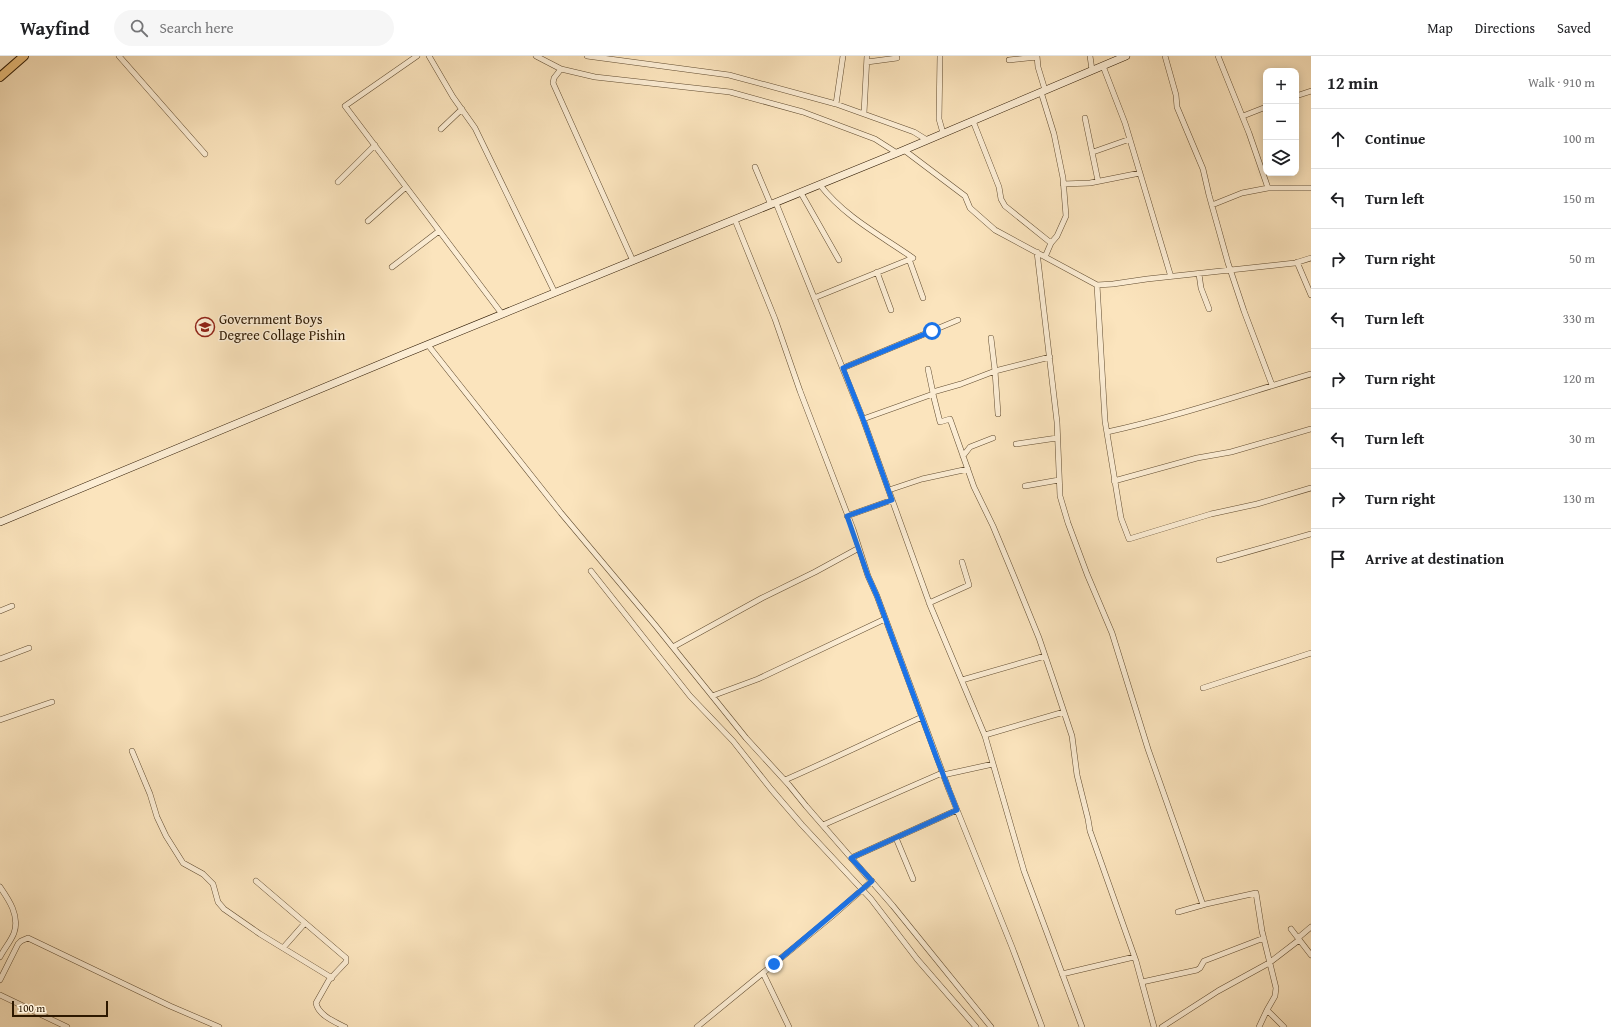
<!DOCTYPE html>
<meta charset="utf-8">
<style>
:root{--surface:#fff;--page:#f6f6f6;--text:#202124;--muted:#757577;--line:#e0e0e0}
body{margin:0;font-family:"Gentium Book Plus",serif;background:var(--page);color:var(--text)}
.controls{position:absolute;right:12px;top:12px;display:grid;overflow:hidden;border-radius:8px;box-shadow:0 2px 10px #0003}
.controls button{width:36px;height:36px;display:grid;place-items:center;padding:0;border:0;border-bottom:1px solid var(--line);background:var(--surface);color:var(--text);font:20px sans-serif}
.scale{position:absolute;left:12px;bottom:10px;width:96px;box-sizing:border-box;padding-left:4px;border:2px solid #2d1800;border-top:0;font-size:11px;line-height:14px;white-space:nowrap;color:#2d1800;-webkit-text-stroke:3px #fcedd4;paint-order:stroke}
.stop{position:absolute;width:12px;height:12px;margin:-9px;border:3px solid #1a73e8;border-radius:50%;background:#fff}
.stop.end{background:#1a73e8;border-color:#fff;box-shadow:0 1px 4px #0008}
.list{margin:0;padding:0;list-style:none}
h2{display:flex;justify-content:space-between;align-items:center;height:52px;margin:0;padding:0 16px;font-size:17px}
h2 small{font-size:13px;font-weight:400;color:var(--muted)}
.list li{display:grid;grid-template-columns:26px 1fr auto;gap:12px;align-items:center;box-sizing:border-box;height:60px;padding:0 16px;border-top:1px solid var(--line)}
.list b{display:block;font-size:15px;white-space:nowrap}
.list em{font-size:13px;font-style:normal;color:var(--muted)}
.icon{flex:none;width:22px;height:22px;fill:none;stroke:currentColor;stroke-width:2;stroke-linecap:round;stroke-linejoin:round}
.map{position:relative;flex:none;width:1311px;height:971px;overflow:hidden}
header{display:flex;align-items:center;gap:24px;box-sizing:border-box;height:56px;padding:0 20px;background:var(--surface);border-bottom:1px solid var(--line)}
header strong{font-size:19px}
nav{display:flex;gap:22px;margin-inline-start:auto;font-size:14px}
.search{width:280px;height:36px;background:var(--page);display:flex;align-items:center;gap:10px;box-sizing:border-box;padding:0 14px;border-radius:22px;color:var(--muted);font-size:15px}
main{display:flex}
aside{flex:1;background:var(--surface)}
.map>svg:first-child{display:block}
.lines{fill:none;stroke-linecap:round;stroke-linejoin:round}
.street-casing{stroke:#604b2f;stroke-width:6}
.secondary-casing{stroke:#2d1800;stroke-width:8}
.primary-casing{stroke:#2d1800;stroke-width:10}
.street{stroke:#fcedd4;stroke-width:5}
.secondary{stroke:#fcedd4;stroke-width:7}
.primary{stroke:#eec27e;stroke-width:8}
.route{stroke:#1a73e8;stroke-width:5}
.labels{text-anchor:middle;stroke-width:3;stroke-linejoin:round;paint-order:stroke}
.poi-label{font-size:14px;fill:#2d1800;stroke:#fcedd4;text-anchor:start}
</style>
<header>
<strong>Wayfind</strong>
<div class="search"><svg class="icon" aria-label="search" viewBox="0 0 24 24"><circle cx="10" cy="10" r="6"/><path d="M15 15l6 6"/></svg>Search here</div>
<nav><a>Map</a><a>Directions</a><a>Saved</a></nav>
</header>
<main>
<div class="map">
<svg width="1311" height="971" viewBox="0 0 1311 971">
<rect width="100%" height="100%" fill="#fbe4bd"/>
<filter id="stains"><feTurbulence type="fractalNoise" baseFrequency=".005" numOctaves="4"/><feColorMatrix values="0 0 0 0 .2 0 0 0 0 .09 0 0 0 0 .02 0 0 0 .5 -.17"/></filter>
<radialGradient id="worn" r=".72"><stop offset=".6" stop-color="#630" stop-opacity="0"/><stop offset="1" stop-color="#630" stop-opacity=".3"/></radialGradient>
<g class="lines">
<defs>
<path id="street" d="M119,0L205,98
M417,0L345,50L502,258
M429,0L453,41L475,72L555,237
M536,0L561,13L595,21L730,36L803,56L875,83L897,97
M587,0L729,19L836,48L914,76L927,84
M940,0L939,63L943,77
M1037,0L1038,11L1045,34
M1090,0L1092,14
M1165,0L1176,39L1177,51L1203,113L1209,139L1228,207L1244,255L1272,329
M1009,4L1037,1
M867,6L897,2
M1103,10L1125,67L1171,221
M561,13L554,22L553,27L633,205
M1041,36L1054,78L1063,122L1066,160L1057,180L1051,187L1045,201
M1296,40L1311,35
M836,48L843,0
M864,57L867,0
M1243,60L1266,51
M1085,62L1098,125
M973,65L999,131L1001,143L1005,150L1051,187
M441,73L462,53
M904,94L961,137L965,140L970,152L995,174L1097,229L1113,228L1147,223L1295,207L1311,202
M1093,96L1130,83
M755,111L771,149
M338,126L375,89
M1063,128L1090,127L1140,117
M820,129C845,161 880,179 913,202
M1268,132H1311
M801,137L839,204
M776,147L863,363L930,549L985,680L1024,815L1082,971
M1212,149L1242,137L1268,132L1249,77L1218,0
M735,164L775,263L800,335L853,473L868,520L877,540L949,734L1012,891L1042,971
M368,165L406,131
M1037,196L1057,366L1060,440L1068,467L1087,518L1112,577L1148,693L1203,849
M909,203L923,242
M1297,206L1311,239
M392,211L439,175
M877,216L891,254
M1199,218L1201,232L1209,253
M1097,229L1105,365L1121,462L1129,483L1211,458L1257,448L1311,432
M814,242L913,202
M991,282L995,315L998,358
M428,289L561,457L655,569L746,682L789,729L806,750L893,850L991,971
M843,312L958,264
M928,313L933,337
M933,336L961,328L995,315L1050,301
M863,363L933,338L940,366L950,363L974,431L993,470L1015,523L1039,582L1055,629L1072,680L1077,719L1088,763L1090,775L1136,905L1154,971
M1107,376C1176,361 1243,338 1311,318
M1016,388L1057,382
M963,400L970,391L993,382
M1114,425L1197,402L1231,396L1311,373
M1025,430L1059,424
M889,434L922,423L968,413
M847,460L892,444
M1219,504L1311,478
M591,515L690,640L733,685L771,733L802,769L871,843L917,903L976,971
M929,547L969,529L962,506
M0,555L12,550
M673,591L762,542L815,516L859,492
M0,603L29,592
M962,624L1045,600
M1203,632L1311,597
M712,640L758,623L885,563
M0,664L52,646
M985,679L1064,656
M132,695L150,738L157,761L166,780L183,807L203,818L213,828L218,846L224,853L260,878L332,922
M943,719L993,708
M785,724C831,704 876,682 922,661
M823,769L942,717
M896,782L913,823
M851,802L957,754
M256,825L346,902V906L329,924L316,947C318,959 335,966 345,971
M0,831C9,844 20,860 14,877C11,885 4,893 0,901
M1178,856L1206,848L1256,837L1262,875L1276,932L1275,940L1267,954
M1291,873L1311,899
M1298,882L1311,871
M283,892L305,867
M763,917L789,971
M1062,918L1134,901
M0,924L18,888L21,885L28,882L170,950L219,971
M1142,926L1197,914L1200,912L1204,905L1264,882
M0,939L67,971
M697,971L831,861L872,825
M1162,971L1218,935L1269,907L1299,884
M1259,971L1267,954L1284,971"/>
<path id="secondary" d="M0,466L402,299L897,97L1126,0"/>
<path id="primary" d="M0,21L24,0"/>
</defs>
<use href="#street" class="street-casing"/>
<use href="#secondary" class="secondary-casing"/>
<use href="#primary" class="primary-casing"/>
<use href="#street" class="street"/>
<use href="#secondary" class="secondary"/>
<use href="#primary" class="primary"/>
</g>
<g class="lines">
<path class="route" d="M774,908L872,825L851,802L957,754L937,703L877,540L868,520L847,460L892,444L863,363L843,312L932,275"/>
</g>
<defs>
<symbol id="university-ring" viewBox="-11 -11 22 22"><circle r="9.5" fill="#fcedd4" stroke="#8f2418" stroke-width="1.5"/><path d="M0-5L7-2L0 1L-7-2ZM-4 1L0 2.5L4 1V4Q0 6-4 4Z" fill="#8f2418"/></symbol>
</defs>
<g fill-rule="evenodd">
<use href="#university-ring" x="194" y="260" width="22" height="22"/>
</g>
<g class="labels">
<g class="poi-label">
<text x="219" y="268">Government Boys<tspan x="219" dy="16">Degree Collage Pishin</tspan></text>
</g>
</g>
<rect width="100%" height="100%" filter="url(#stains)"/>
<rect width="100%" height="100%" fill="url(#worn)"/>
</svg>
<div class="controls">
<button>+</button>
<button>−</button>
<button><svg class="icon" aria-label="layers" viewBox="0 0 24 24"><path d="M12 4l9 5-9 5-9-5zM3 14l9 5 9-5"/></svg></button>
</div>
<div class="scale">100 m</div>
<div class="stop" style="left:932px;top:275px"></div>
<div class="stop end" style="left:774px;top:908px"></div>
</div>
<aside>
<h2>12 min<small>Walk · 910 m</small></h2>
<ul class="list">
<li><svg class="icon" aria-label="ahead" viewBox="0 0 24 24"><path d="M12 20V5M6 11l6-6 6 6"/></svg><div><b>Continue</b></div><em>100 m</em></li>
<li><svg class="icon" aria-label="left" viewBox="0 0 24 24"><path d="M17 20v-9H6M10 6l-5 5 5 5"/></svg><div><b>Turn left</b></div><em>150 m</em></li>
<li><svg class="icon" aria-label="right" viewBox="0 0 24 24"><path d="M7 20v-9h11M14 6l5 5-5 5"/></svg><div><b>Turn right</b></div><em>50 m</em></li>
<li><svg class="icon" aria-label="left" viewBox="0 0 24 24"><path d="M17 20v-9H6M10 6l-5 5 5 5"/></svg><div><b>Turn left</b></div><em>330 m</em></li>
<li><svg class="icon" aria-label="right" viewBox="0 0 24 24"><path d="M7 20v-9h11M14 6l5 5-5 5"/></svg><div><b>Turn right</b></div><em>120 m</em></li>
<li><svg class="icon" aria-label="left" viewBox="0 0 24 24"><path d="M17 20v-9H6M10 6l-5 5 5 5"/></svg><div><b>Turn left</b></div><em>30 m</em></li>
<li><svg class="icon" aria-label="right" viewBox="0 0 24 24"><path d="M7 20v-9h11M14 6l5 5-5 5"/></svg><div><b>Turn right</b></div><em>130 m</em></li>
<li><svg class="icon" aria-label="arrive" viewBox="0 0 24 24"><path d="M6 21V4h12l-3 4 3 4H6"/></svg><div><b>Arrive at destination</b></div></li>
</ul>
</aside>
</main>
